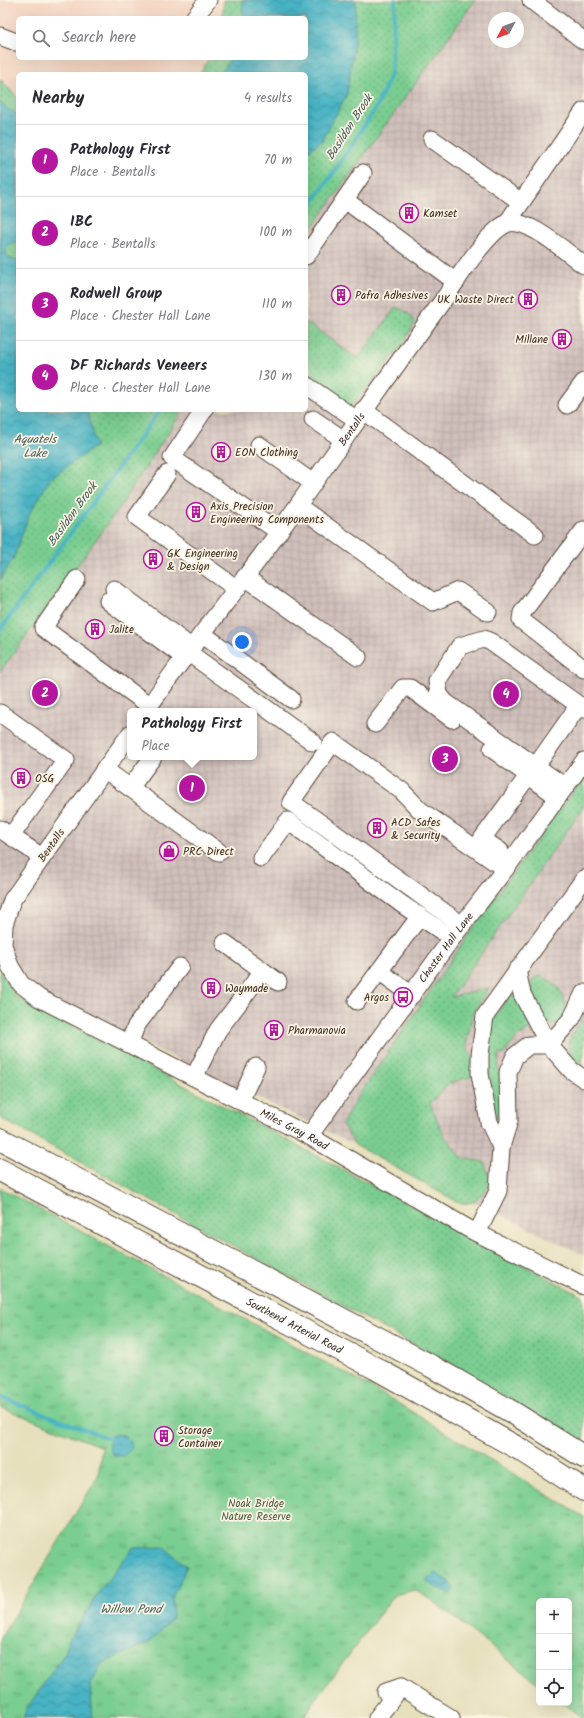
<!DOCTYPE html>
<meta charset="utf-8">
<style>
:root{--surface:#fff;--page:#f7f7f7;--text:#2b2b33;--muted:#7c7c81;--line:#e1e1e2;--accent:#b5179e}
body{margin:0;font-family:Kalam,sans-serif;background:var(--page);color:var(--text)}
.controls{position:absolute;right:12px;bottom:12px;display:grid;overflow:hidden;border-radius:6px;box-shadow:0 4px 16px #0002}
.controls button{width:36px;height:36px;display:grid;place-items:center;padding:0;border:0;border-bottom:1px solid var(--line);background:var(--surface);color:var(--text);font:20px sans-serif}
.compass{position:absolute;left:488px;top:12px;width:36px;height:36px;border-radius:50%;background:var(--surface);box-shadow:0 4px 16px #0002;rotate:229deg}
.you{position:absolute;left:242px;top:642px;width:14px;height:14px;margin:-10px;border:3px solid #fff;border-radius:50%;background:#1a73e8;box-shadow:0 0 0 6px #1a73e833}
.badge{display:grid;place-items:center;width:26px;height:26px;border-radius:50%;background:var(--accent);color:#fff;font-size:13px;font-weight:700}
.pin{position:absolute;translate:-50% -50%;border:2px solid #fff;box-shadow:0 1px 4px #0006}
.popup{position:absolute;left:127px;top:708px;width:130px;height:52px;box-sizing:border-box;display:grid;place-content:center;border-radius:6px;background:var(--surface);filter:drop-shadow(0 1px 3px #0005);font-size:13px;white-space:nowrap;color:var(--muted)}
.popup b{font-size:15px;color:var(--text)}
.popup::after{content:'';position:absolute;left:50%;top:100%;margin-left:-8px;border:8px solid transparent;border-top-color:var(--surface)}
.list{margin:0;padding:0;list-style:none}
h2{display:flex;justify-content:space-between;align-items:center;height:52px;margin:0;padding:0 16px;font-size:17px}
h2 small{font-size:13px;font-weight:400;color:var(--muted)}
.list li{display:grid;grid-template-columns:26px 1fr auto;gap:12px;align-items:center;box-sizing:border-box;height:72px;padding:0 16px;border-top:1px solid var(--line)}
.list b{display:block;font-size:15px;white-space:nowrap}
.list p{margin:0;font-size:13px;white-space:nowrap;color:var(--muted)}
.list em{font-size:13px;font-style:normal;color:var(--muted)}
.icon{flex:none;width:22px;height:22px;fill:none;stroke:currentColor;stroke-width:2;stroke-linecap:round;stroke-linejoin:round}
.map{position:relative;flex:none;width:584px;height:1718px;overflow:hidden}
.search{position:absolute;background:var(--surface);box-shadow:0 4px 16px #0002;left:16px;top:16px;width:292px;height:44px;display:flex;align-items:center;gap:10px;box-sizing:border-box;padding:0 14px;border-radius:6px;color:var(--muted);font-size:15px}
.panel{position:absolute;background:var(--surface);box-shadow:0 4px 16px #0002;left:16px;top:72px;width:292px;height:340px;border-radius:6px}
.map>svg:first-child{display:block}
.built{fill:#f4d3c0}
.industrial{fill:url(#industrial-grid);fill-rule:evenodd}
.grass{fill:url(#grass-dots);stroke:#5a7c58}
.park{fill:url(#park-tufts);stroke:#5a7c58}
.water{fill:url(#water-waves);stroke:#416e71}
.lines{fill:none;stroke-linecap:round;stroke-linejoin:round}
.stream{stroke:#47b3c4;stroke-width:4}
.minor-casing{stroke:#554536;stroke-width:19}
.highway-casing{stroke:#554536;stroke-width:24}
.minor{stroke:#fff;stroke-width:17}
.highway{stroke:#fff;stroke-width:22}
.labels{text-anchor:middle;stroke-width:3.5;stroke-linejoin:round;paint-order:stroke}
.poi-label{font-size:11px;fill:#3b2a1e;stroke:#fcf5e5;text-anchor:start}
.street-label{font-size:11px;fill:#3b2a1e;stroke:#fcf5e5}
.park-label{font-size:11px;fill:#4e5b40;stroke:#fcf5e5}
.water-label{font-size:12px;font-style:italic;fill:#3f5a58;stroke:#fcf5e5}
</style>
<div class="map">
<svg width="584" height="1718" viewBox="0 0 584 1718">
<defs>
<pattern id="industrial-grid" width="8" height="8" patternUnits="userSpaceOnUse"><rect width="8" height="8" fill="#d0c0bc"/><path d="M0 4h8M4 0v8" fill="none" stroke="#b4a5a1"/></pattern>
<pattern id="grass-dots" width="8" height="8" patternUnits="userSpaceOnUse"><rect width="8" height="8" fill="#7ace91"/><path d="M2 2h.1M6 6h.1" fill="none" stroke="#65a776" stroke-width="1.8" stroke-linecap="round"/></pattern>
<pattern id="park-tufts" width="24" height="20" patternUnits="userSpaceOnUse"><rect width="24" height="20" fill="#7ace91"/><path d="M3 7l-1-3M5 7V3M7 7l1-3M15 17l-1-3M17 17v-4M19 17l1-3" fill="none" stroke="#65a776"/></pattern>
<pattern id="water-waves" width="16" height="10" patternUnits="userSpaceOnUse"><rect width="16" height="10" fill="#47b3c4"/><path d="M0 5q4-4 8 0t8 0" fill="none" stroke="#3c929f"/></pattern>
</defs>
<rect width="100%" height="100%" fill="#fcf5e5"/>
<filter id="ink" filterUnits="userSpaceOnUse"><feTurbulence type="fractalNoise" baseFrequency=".025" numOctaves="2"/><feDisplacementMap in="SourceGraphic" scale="8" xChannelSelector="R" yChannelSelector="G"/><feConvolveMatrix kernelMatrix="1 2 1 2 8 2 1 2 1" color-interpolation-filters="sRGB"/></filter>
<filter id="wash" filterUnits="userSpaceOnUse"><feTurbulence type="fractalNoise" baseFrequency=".012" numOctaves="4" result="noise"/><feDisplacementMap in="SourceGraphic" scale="16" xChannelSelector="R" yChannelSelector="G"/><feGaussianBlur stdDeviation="0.9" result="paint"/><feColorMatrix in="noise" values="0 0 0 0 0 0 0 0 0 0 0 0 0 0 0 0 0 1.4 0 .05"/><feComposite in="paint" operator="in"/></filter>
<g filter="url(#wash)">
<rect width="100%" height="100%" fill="#e7e0bd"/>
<path class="built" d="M0,0H224L222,18H18V58H209L195,74H18V98L0,78Z"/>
<path class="industrial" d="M475,0H584V1255L42,994L0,963V672L119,508L183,410H306V236ZM494,18H518V42H494ZM130,711H254V757H130Z"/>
<path class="grass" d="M224,0H475L306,236V74H200L209,58H306V18H222Z
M0,79L18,98V410H183L119,508L0,672Z
M396,307L408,313L415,322L403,344L349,408L306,378V322L358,359Z
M584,777V806L451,997L489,988L473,1012L466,1044L480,1074L450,1083L430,1103L443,1134L462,1158L484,1162L492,1183L474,1202L461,1204L355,1145L342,1124L355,1101L479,919Z
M0,969L15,996L584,1297V1446L469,1375L0,1118Z
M540,976C559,984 564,993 567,1014L556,1025C539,1026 535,997 531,984L535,977Z
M511,994L517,995L531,1029L518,1036L503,1055L499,1054L498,1071L502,1072V1116L496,1118C489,1096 483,1040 493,1019C498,1010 505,1002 511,994Z
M584,1015V1056L577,1066L568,1048V1042Z"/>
<path class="park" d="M0,1188L371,1387L584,1517V1718H582L563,1703H569V1601H539V1684L438,1605L415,1590L394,1595L313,1703L304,1718H0V1639L98,1476L102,1447L0,1407Z"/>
<path class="water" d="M243,0H356L355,36L347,94L322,141L306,152V74H222L230,58H306V18H242Z
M0,102L6,108L18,115V242C7,241 2,251 10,259L18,260V410H87L96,446L50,479L29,515L14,557L0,580Z
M117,1434L124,1435L131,1442L132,1448L124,1456H115L110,1450L109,1442L112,1436Z
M164,1547L187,1566L172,1598L173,1618L150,1642L101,1664L90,1686L93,1717L91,1718H23L27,1708L65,1653L69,1640L100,1590L133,1548Z
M435,1573L448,1581L454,1588L450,1594L433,1586L426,1580Z"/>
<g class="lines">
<path class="stream" d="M306,211L338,166L377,106L391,73L395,0
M0,630L160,410
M0,1397L110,1439"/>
</g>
</g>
<g filter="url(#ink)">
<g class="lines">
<defs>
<g id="minor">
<path d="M531,0L584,41"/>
<path d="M194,18L208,0"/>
<path d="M0,36L16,42"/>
<path d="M432,139L521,202"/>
<path d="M345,200L456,282"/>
<path d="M507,223L584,111"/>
<path d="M306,256L363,173"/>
<path d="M306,385L357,420"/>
<path d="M567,405L584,382"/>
<path d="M204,410L172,458L279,532"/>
<path d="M363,410L535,535"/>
<path d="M313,419L344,440"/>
<path d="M259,445L313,483"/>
<path d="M167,474L137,517L237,589"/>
<path d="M298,506L433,602L458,591L488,612"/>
<path d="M584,530L522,613L521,620L584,669"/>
<path d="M245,577L358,657"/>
<path d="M77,579L43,628L150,706"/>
<path d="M114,589L192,648"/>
<path d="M108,601L185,658"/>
<path d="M203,634L291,699"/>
<path d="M189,653L313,742"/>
<path id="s1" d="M146,711C194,640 250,575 298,505C347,436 394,367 444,299C457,280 486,233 506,224C526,215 568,254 584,265"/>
<path d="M0,713L66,760L11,836"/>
<path d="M375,724L403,688H410L452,719"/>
<path id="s2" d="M130,734L12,900L4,925L3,945L10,966L21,984L39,998L309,1136L469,1229L584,1286"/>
<path d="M492,749L558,797"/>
<path d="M536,766L579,705"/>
<path d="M104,769L219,852"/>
<path d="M565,787L445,702L439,694L437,681L460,646L484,639L491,642L584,709"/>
<path d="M130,788L153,757"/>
<path d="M0,829L42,857"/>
<path d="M500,851L482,839L528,776"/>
<path d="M261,858L288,821L403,905L452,938"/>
<path d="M462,925L291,802L333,742L402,791L420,810L505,869"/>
<path d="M225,943L278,982"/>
<path d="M517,970L522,994L549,1045L571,1070L584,1079"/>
<path d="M379,971L412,995"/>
<path d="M357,1001L420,916"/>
<path d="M129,1044L136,1026L180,967"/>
<path d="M194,1077L218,1030L263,971"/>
<path d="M240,1101L256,1067"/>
<path id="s3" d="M309,1136L452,938L512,860L584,761"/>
<path d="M501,1147L489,1122L480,1074V1055L485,1016L584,879"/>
<path d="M477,1233L498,1191L501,1147L509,1121L508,1072L515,1056L529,1045H549L572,1018L584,993"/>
<path d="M386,1692L401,1687L451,1718"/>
<path d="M377,1718L401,1687"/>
</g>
<g id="highway">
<path d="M0,1139L431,1366L512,1412L584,1457"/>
<path id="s4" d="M0,1170L375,1368L523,1451L584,1490"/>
</g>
</defs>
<use href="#minor" class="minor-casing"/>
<use href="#highway" class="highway-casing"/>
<use href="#minor" class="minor"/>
<use href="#highway" class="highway"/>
</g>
</g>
<defs>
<symbol id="building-ring" viewBox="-11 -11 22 22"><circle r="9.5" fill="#fcf5e5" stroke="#b5179e" stroke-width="1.5"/><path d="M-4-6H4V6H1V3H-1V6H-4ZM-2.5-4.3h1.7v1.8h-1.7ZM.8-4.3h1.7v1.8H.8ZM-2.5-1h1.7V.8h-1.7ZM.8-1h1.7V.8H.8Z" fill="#b5179e"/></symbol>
<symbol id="shop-ring" viewBox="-11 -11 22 22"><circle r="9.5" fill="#fcf5e5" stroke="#b5179e" stroke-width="1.5"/><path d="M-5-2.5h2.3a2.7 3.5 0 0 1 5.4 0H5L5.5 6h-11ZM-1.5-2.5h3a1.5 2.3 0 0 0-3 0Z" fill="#b5179e"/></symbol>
<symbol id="bus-ring" viewBox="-11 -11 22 22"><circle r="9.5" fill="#fcf5e5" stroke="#b5179e" stroke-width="1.5"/><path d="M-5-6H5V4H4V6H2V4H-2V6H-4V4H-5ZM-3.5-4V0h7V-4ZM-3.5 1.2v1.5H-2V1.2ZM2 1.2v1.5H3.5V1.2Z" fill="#b5179e"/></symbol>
</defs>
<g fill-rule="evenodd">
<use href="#building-ring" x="398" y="202" width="22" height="22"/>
<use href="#building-ring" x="330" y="284" width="22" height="22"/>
<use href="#building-ring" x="517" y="288" width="22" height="22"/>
<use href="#building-ring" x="551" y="328" width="22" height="22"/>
<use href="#building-ring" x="210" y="441" width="22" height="22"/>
<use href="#building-ring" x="185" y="501" width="22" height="22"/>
<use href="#building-ring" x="142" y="548" width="22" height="22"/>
<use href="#building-ring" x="84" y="618" width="22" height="22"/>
<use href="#building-ring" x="10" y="767" width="22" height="22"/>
<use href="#building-ring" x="366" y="817" width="22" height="22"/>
<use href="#shop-ring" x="158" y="840" width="22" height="22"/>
<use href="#building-ring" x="200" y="977" width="22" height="22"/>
<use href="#bus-ring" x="392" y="986" width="22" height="22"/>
<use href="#building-ring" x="263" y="1019" width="22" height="22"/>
<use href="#building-ring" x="153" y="1425" width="22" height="22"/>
</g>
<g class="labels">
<g class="poi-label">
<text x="423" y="217">Kamset</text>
<text x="355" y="299">Pafra Adhesives</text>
<text x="514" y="303" text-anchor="end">UK Waste Direct</text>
<text x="548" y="343" text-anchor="end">Millane</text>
<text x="235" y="456">EON Clothing</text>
<text x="210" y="510">Axis Precision<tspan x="210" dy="13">Engineering Components</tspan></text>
<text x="167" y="557">GK Engineering<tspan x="167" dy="13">&amp; Design</tspan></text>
<text x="109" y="633">Jalite</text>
<text x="35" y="782">OSG</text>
<text x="391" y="826">ACD Safes<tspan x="391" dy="13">&amp; Security</tspan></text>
<text x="183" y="855">PRC Direct</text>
<text x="225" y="992">Waymade</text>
<text x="389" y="1001" text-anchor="end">Argos</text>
<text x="288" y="1034">Pharmanovia</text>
<text x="178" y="1434">Storage<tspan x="178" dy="13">Container</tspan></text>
</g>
<g class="street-label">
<text dy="4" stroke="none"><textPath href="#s1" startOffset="349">Bentalls</textPath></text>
<text transform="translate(51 845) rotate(-55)" y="4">Bentalls</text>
<text dy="4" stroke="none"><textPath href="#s3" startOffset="233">Chester Hall Lane</textPath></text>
<text dy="4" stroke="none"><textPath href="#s2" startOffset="603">Miles Gray Road</textPath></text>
<text dy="4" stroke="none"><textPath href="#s4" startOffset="333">Southend Arterial Road</textPath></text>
</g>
<g class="park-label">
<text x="256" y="1507">Noak Bridge<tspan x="256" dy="13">Nature Reserve</tspan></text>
</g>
<g class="water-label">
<text transform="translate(349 127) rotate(-57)" y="4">Basildon Brook</text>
<text x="35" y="443">Aquatels<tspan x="35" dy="14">Lake</tspan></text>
<text transform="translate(72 514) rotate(-54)" y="4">Basildon Brook</text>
<text x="131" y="1613">Willow Pond</text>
</g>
</g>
</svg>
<div class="controls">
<button>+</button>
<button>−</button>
<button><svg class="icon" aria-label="locate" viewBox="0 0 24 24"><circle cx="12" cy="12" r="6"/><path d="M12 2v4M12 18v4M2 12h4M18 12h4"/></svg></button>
</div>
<svg class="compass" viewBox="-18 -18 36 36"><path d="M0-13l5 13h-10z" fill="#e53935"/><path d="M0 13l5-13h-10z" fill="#7c7c81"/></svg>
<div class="you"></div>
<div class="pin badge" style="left:192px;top:788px">1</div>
<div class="popup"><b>Pathology First</b>Place</div>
<div class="pin badge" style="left:45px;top:693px">2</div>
<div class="pin badge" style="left:445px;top:759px">3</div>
<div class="pin badge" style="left:506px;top:694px">4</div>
<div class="search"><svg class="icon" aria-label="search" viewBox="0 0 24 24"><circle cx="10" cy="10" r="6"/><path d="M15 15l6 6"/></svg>Search here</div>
<section class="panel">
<h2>Nearby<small>4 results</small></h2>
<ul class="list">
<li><span class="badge">1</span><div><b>Pathology First</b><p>Place · Bentalls</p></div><em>70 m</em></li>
<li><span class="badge">2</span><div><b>IBC</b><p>Place · Bentalls</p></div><em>100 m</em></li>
<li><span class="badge">3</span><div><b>Rodwell Group</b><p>Place · Chester Hall Lane</p></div><em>110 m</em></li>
<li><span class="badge">4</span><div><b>DF Richards Veneers</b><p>Place · Chester Hall Lane</p></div><em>130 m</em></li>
</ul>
</section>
</div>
